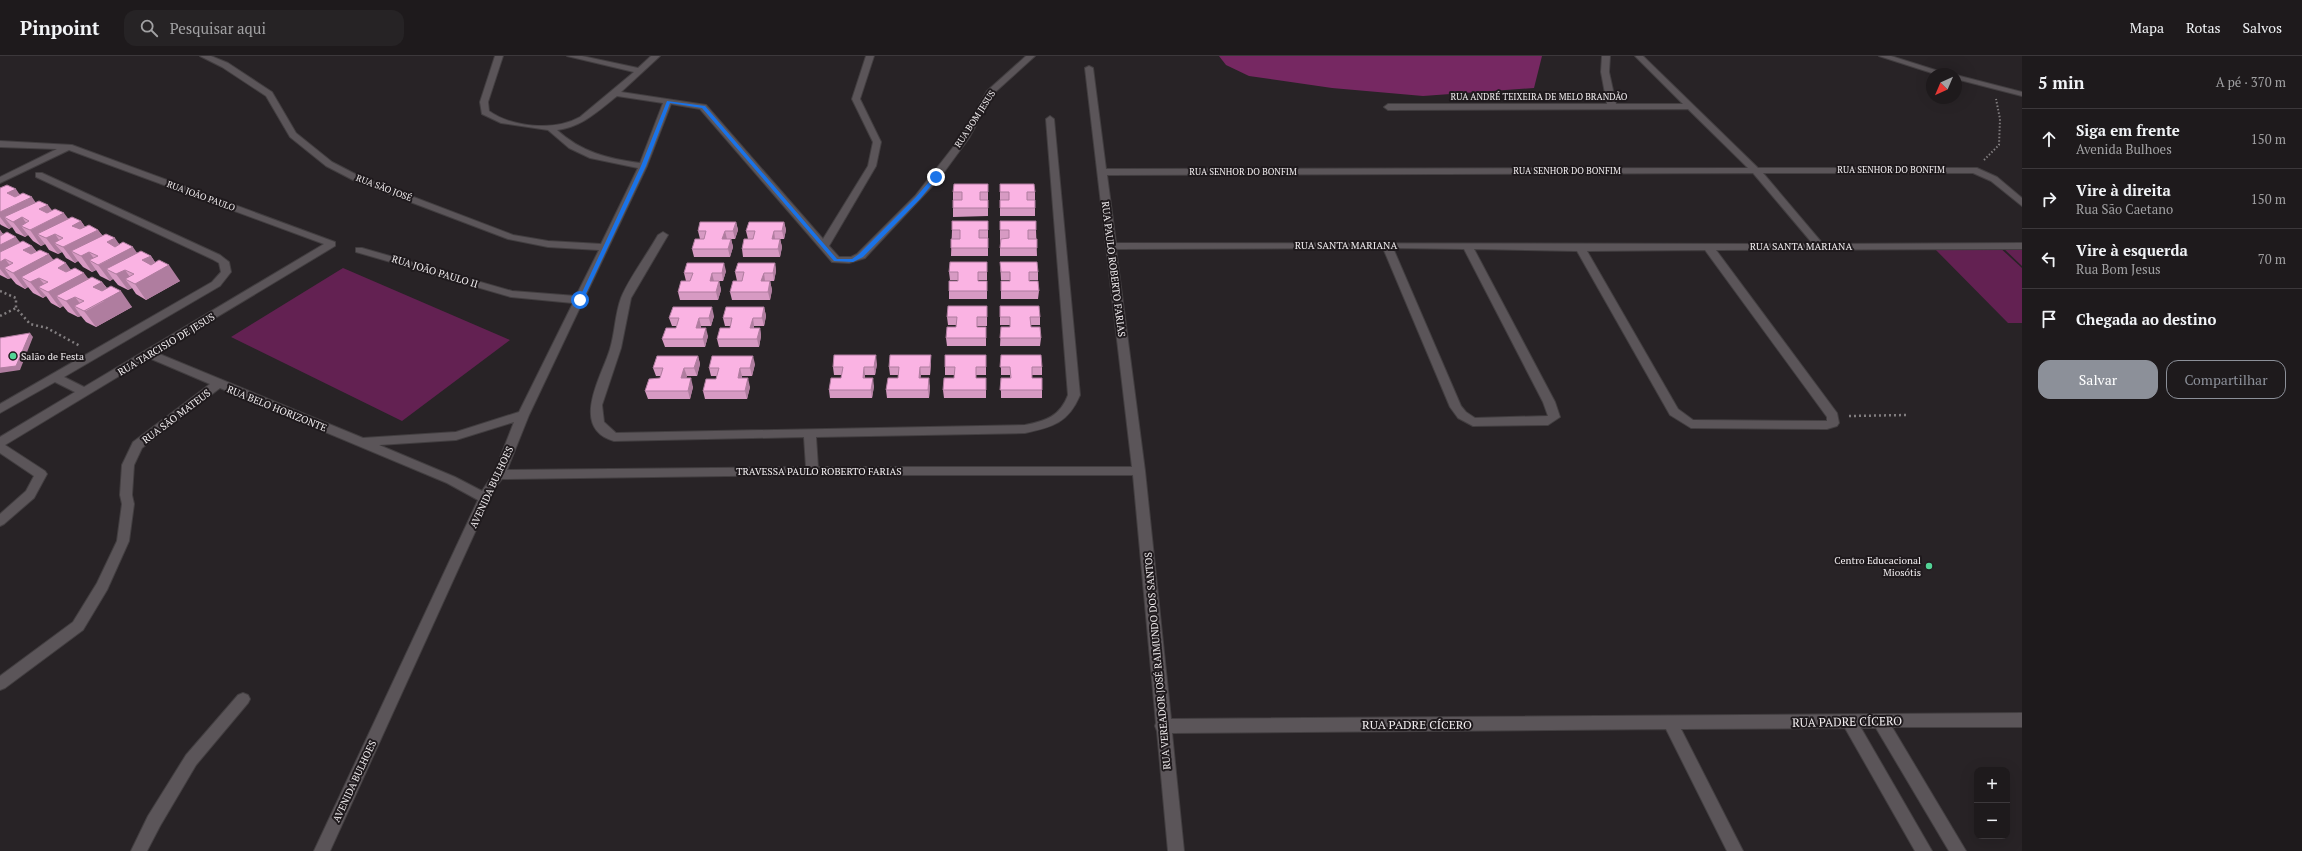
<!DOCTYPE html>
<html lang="pt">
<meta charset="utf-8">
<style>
:root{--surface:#1e1a1c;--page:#262325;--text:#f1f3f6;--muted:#a1a1a3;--line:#3c383b;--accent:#8c9099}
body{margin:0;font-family:"PT Serif",serif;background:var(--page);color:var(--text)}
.controls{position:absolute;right:12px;bottom:12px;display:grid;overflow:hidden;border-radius:8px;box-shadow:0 4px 16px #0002}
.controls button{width:36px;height:36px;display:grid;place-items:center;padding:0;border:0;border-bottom:1px solid var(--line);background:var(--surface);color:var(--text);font:20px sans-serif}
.compass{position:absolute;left:1926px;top:12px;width:36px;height:36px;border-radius:50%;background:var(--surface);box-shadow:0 4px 16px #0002;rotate:224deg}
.stop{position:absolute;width:12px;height:12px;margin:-9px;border:3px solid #1a73e8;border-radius:50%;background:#fff}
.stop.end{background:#1a73e8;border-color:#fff;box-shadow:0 1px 4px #0008}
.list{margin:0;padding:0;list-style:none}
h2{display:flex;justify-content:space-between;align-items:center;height:52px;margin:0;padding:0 16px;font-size:17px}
h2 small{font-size:13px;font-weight:400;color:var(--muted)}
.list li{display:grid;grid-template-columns:26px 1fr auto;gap:12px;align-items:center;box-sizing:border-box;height:60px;padding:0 16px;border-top:1px solid var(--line)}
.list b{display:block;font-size:15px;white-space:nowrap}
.list p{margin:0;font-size:13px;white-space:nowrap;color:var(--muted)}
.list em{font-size:13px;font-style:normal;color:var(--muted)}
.actions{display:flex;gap:8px;padding:12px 16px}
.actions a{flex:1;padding:9px 0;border:1px solid var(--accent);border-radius:12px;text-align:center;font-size:14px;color:var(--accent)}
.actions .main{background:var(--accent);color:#fff}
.icon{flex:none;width:22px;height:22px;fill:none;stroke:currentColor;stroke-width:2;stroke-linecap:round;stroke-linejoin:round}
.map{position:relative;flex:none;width:2022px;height:795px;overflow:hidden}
header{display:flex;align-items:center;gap:24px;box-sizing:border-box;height:56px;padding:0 20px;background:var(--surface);border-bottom:1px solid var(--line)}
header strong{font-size:19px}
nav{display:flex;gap:22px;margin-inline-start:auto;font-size:14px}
.search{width:280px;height:36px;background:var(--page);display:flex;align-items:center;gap:10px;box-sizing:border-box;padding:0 14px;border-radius:12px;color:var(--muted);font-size:15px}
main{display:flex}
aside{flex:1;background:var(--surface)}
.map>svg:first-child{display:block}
.green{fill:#632152}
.forest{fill:#762862}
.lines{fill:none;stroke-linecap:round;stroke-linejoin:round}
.minor-casing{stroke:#423e40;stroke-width:2}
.path-far1{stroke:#817d7f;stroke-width:2;stroke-dasharray:1.5 2;stroke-linecap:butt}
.path{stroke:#817d7f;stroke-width:2.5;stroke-dasharray:2 3;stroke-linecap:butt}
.minor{fill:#5b5559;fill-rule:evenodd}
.wall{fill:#d79ac3}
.shaded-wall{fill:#af7d9f;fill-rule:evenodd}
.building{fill:#fab3e3;stroke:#af7d9f}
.route{fill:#1a73e8}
.poi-dot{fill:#53d396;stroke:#1f1a1d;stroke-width:1.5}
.labels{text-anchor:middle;stroke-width:4;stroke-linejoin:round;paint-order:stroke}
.far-street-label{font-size:9px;fill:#f2eef0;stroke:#1f1a1d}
.street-label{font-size:10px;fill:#f2eef0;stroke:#1f1a1d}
.poi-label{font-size:10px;fill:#f2eef0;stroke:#1f1a1d;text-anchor:start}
.near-street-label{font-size:12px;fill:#f2eef0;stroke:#1f1a1d}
</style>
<header>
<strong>Pinpoint</strong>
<div class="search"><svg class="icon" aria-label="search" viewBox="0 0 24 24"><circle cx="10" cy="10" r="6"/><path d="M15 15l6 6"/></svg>Pesquisar aqui</div>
<nav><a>Mapa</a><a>Rotas</a><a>Salvos</a></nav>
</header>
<main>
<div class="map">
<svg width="2022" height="795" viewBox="0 0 2022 795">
<rect width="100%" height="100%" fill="#282326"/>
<path class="green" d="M1932,190H1998L2022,212V267H2008Z
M2001,190H2022V210Z
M343,212L510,284L402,365L231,281Z"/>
<path class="forest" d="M1219,0H1542L1534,32L1423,40L1332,32L1249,20L1226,9Z"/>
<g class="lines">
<defs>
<path id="minor" d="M200,0H211L228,7L272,36L296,77L332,106L361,121L513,179L548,185L601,188L638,112L590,102L569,92L548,74L501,67L482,58L480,46L495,0H503L488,46L489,55C513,72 555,75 580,61L634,16L567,0H582L638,12L651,0H660L621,36L706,49L823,183L868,110L873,86L852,43L866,0H874L860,43L881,86L876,110L829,190L839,201H851L857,198L915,140L961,81L987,35L1026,0H1035L993,38L969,82L939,123L865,202L849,207L832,206L700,53L671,48L647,110L529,359L507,414L806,411L804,381L614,385C569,372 602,320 610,293C615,277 615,258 621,242C628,224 648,197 658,179L663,176L668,179L631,242L621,292L602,349L604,366L616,377L1025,369C1046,365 1060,360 1068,339L1046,63L1050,60L1054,63L1080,339C1068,367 1053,371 1025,377L816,381L818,411H1132L1085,12L1089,10L1093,12L1106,113L1748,112L1688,53L1388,54L1384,51L1388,48H1607L1601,16L1602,0H1610L1609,16L1616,48H1683L1635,0H1643L1758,112H1977L1997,121L2022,142V150L1991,125L1973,117H1763L1823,188L2022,187V193L1716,194L1837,357L1839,367L1837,370L1827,373L1691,372L1670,359L1577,195L1474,193L1555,346L1560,361L1548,369L1473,370L1458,362L1450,351L1383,192L1116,193L1145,415L1171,663L2022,657V671H1892L1966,795H1949L1876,672H1861L1932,795H1915L1845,672L1681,673L1743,795H1727L1666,673L1172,677L1184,795H1168L1157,675L1155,670L1156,667L1133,419H812L502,423L496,430L330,795H314L478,444L447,427L220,332L142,392L134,409L132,439L134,448L129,485L107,534L83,574L5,632L0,634V620L73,566L97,527L117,485L122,448L120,439L122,409L133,386L210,328L149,302L5,389L45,415L47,418L34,442L4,468L0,470V458L26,435L34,420L0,397V381L75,336L55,326L0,357V348L212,226L221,216L219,207L212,203L36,121V117H42L220,199L229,206L231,216L220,230L64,321L84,331L324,188L69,94L0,127V121L57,93L0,91V85L72,89L335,186V190L157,297L363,382L456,376L519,356L573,247L511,241L356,196V192H362L512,235L576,240L599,194L548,191L508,183L355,125L326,110L290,81L266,40L222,11ZM617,40L663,47L640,107C608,103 581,96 557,74C582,71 598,55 617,40ZM1753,117L1813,188L1116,187L1107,119ZM1393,192L1464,193L1543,346L1548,360L1475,362L1466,356L1461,350ZM1705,194L1827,361V365L1693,364L1678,353L1587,195ZM514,366L494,417L482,435L455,421L379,389L456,384Z
M1879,0H1891L1948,18H1935Z
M1956,19L2022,36V40L1956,23Z
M243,637L248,639L250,643L248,647L196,709L160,770L147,795H131L148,760L186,699L238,639Z"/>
</defs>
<use href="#minor" class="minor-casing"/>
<path class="path-far1" d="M1984,104L1999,89L2000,63L1996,43"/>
<path class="path" d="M0,235L16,242V252L30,268L47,272L80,290
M0,260L16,252
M1849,360L1908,359"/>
<use href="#minor" class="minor"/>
</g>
<path class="wall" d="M988,128V160L953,161V136Z
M1000,128L1035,136V160H1000Z
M0,132L20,138L68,163L81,165L85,171L98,174L102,179L137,197L151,200L155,206L180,225L146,244L136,238L132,232L128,234L118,229L113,223L110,225L100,220L96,214L92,216L83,211L78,205L75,207L66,202L62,196L58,198L49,194L45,188L41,190L33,185L28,179L25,181L16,177L12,171L9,173L1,169L0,168Z
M988,165V200H951L952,174Z
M1000,165L1036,174L1037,200H1000Z
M736,166L738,174L735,183H731L733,191L730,201H694L692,193L700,183L698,175Z
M784,166L786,174L784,183H780L782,191L780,201H743L742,193L748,183L746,175Z
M0,174L3,178L20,186L32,190L37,196L71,214L89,223L102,226L107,232L132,251L96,271L86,266L81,260L78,261L68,256L63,250L60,252L51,247L46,240L43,242L33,237L28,231L25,233L16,228L11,222L8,223L0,219Z
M987,206V224H978V225H987V243H949V235L958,224H950L949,216Z
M1000,206L1038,216V224H1029L1039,235L1038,243H1001V225H1010V224H1001Z
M775,207L776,215L774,225H765H770L772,234L770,244H732L730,236L742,225H737L735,216Z
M726,215L723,225H714H719L721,234L718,244H680L678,236L690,225H686L684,217Z
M987,250V270H977V271H986V290H947L946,282L956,271V269H948L947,261Z
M1000,250L1040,261V269H1031V271L1041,282L1040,290H1000L1001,271H1010V269H1000Z
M764,251L766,260L764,270H754V272H760L761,280L759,291H719L717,283L730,272V270H725L723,262Z
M714,260L711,270H701V272L708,280L705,291H665L662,283L676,272V270H672L669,262Z
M986,299V319H976V322H986V342H944L943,334L954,322V319H945V311Z
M1001,299L1042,311V319H1032V322H1042V342H1001V322H1010V319H1001Z
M698,300L700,308L697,320H687L686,322L693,331L690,343H648L645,335L660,322V320H656L653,312Z
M931,307L930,319H921L920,322L930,330L929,342H887L886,334L898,322V319H890L889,311Z
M755,308L752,320H742V322L750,331L747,343H705L703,335L716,323L717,320H711L709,312Z
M877,308L875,319H865V322L874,330L872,342H830L829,334L841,322L842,319H834L833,311Z"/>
<path class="shaded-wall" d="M16,133L24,145L32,141L40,153L48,149L57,161L64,157L73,169L81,165L90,178L98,174L107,186L115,182L124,195L133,191L144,207L128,215L125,214L135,228L152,218L142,204L151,200L160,214L169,209L180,225L146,244L135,228L125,223L132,232L128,234L116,218L106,213L113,223L110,225L98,209L89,204L96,214L92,216L81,200L71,195L78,205L75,207L63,191L54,187L62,196L58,198L46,182L37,178L45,188L41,190L30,174L21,170L28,179L25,181L13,166L4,161L12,171L9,173L0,161V156L16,149L7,137ZM42,157L48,165L31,174L22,161L27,164ZM75,173L81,182L64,191L55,178L60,181ZM109,189L116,200L99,209L89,196L93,198Z
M736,166L738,174L735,183L733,175Z
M784,166L786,174L784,183L782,175Z
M0,174L8,185L16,181L25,193L32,190L42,202L49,198L59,211L66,207L76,221L84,217L94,230L102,226L112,240L121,235L132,251L96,271L84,255L74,250L81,260L78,261L66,245L56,240L63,250L60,252L48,236L38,231L46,240L43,242L30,226L21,221L28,231L25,233L13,217L4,212L11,222L8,223L0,213ZM26,198L15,216L5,203ZM39,222L68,225L50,235ZM75,241L104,245L86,255Z
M725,175L727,183H722Z
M774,175L775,183H772Z
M731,183L733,191L730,201L728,193Z
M780,183L782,191L780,201L778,193Z
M724,207L726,215L723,225L722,217Z
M775,207L776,215L774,225L773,217Z
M712,217L714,225L712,234L710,225Z
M764,217L765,225L763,234L761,225Z
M719,225L721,234L718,244L716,236Z
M770,225L772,234L770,244L768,236Z
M712,251L714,260L711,270L709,262Z
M764,251L766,260L764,270L762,262Z
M699,262L701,270L698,280L696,272Z
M753,262L754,270L752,280L750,272Z
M706,272L708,280L705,291L703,283Z
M760,272L761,280L759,291L757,283Z
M30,277L33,281L20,314L0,317V312Z
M876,299L877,308L875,319L874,311Z
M931,299V307L930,319V311Z
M698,300L700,308L697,320L694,312Z
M753,300L755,308L752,320L750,312Z
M864,311L865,319L864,330L863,322Z
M920,311L921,319L920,330L919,322Z
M684,312L687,320L684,331L681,322Z
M740,312L742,320L740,331L738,322Z
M691,322L693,331L690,343L688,335Z
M748,322L750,331L747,343L745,335Z
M873,322L874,330L872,342L871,334Z
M929,322L930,330L929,342L928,334Z"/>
<path class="building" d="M954,128H988V136H980V144H988V152H953V144H962V136H953Z
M1000,128H1034L1035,136H1027V144H1035V152H1000V144H1009V136H1000Z
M7,129L16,133L7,137L15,141L23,137L32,141L0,156V132Z
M39,145L48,149L39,153L47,157L55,153L64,157L30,174L21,170L29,165L22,161L13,166L4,161Z
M72,161L81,165L72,170L80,173L89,169L98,174L63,191L54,187L63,182L55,178L46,182L37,178Z
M952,165H988V174H979V182H988V192H951V183H960V174H952Z
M1000,165H1036V174H1028V183H1037V192H1000L1001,183L1009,182V174H1000Z
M700,166H736L733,175H725L722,183H731L728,193H692L695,183H704L706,175H698Z
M749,166H784L782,175H774L772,183H780L778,193H742L744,183H753L755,175H746Z
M7,176L16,181L0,189V180Z
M106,178L115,182L107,186L115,191L123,186L133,191L98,209L89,204L98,200L89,196L81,200L71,195Z
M23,185L32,190L23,194L31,198L40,194L49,198L13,217L4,212L13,207L5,203L0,206V196Z
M141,195L151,200L142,204L151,209L159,204L169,209L135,228L125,223L134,218L125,214L116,218L106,213Z
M57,202L66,207L58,212L66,216L75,212L84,217L48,236L38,231L48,226L39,222L30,226L21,221Z
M950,206H987V216H978V225H987V235H949V225H958V216H949Z
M1000,206H1037L1038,216H1029V225H1038L1039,235H1001V225H1010V216H1001Z
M687,207H724L722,217H712L710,225H719L716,236H678L681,225H690L693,217H684Z
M738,207H775L773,217H764L761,225H770L768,236H730L733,225H742L744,216H735Z
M92,221L102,226L93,231L102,235L111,230L121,235L84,255L74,250L84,245L75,241L66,245L56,240Z
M948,250H987V261H977V271H986V282H946L947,271H956L957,261H947Z
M1000,250H1039L1040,261H1030L1031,271H1040L1041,282H1000L1001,271H1010V261H1000Z
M673,251H712L709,262H699L696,272H706L703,283H662L666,272H676L679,262H669Z
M726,251H764L762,262H753L750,272H760L757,283H717L720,272H730L732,262H723Z
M30,277L16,310L0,312V282Z
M834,299H876L874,311H864L863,322H873L871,334H829L831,322H841L843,311H833Z
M890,299H931L930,311H920L919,322H929L928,334H886L888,322H898L899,311H889Z
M945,299H986V311H976V322H986V334H943L944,322H954L955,311H945Z
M1001,299H1041L1042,311H1032V322H1042V334H1000L1001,322H1011L1010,311H1000Z
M657,300H698L694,312H684L681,322H691L688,335H645L649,323L660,322L663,312H653Z
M712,300H753L750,312H740L738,322H748L745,335H703L706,323H716L719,312H709Z"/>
<path class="route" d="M667,45L705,50L837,203H852L859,198L916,141L934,120L938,121L920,143L863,201L853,206L834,205L702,52L670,47L646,110L583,244L578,245L641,110Z"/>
<g class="poi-dot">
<circle cx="13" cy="300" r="4"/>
<circle cx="1929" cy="510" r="4"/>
</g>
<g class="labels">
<g class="far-street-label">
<text x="1539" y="44">RUA ANDRÉ TEIXEIRA DE MELO BRANDÃO</text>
<text transform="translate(975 63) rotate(-57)" y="3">RUA BOM JESUS</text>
<text x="1891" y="117">RUA SENHOR DO BONFIM</text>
<text x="1567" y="118">RUA SENHOR DO BONFIM</text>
<text x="1243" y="119">RUA SENHOR DO BONFIM</text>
<text transform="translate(384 132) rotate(21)" y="3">RUA SÃO JOSÉ</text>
<text transform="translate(201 140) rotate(20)" y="3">RUA JOÃO PAULO</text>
</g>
<g class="street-label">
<text x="1346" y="193">RUA SANTA MARIANA</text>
<text x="1801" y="194">RUA SANTA MARIANA</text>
<text transform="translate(1114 213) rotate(83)" y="4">RUA PAULO ROBERTO FARIAS</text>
<text transform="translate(435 215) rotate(17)" y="4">RUA JOÃO PAULO II</text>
<text transform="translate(166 288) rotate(-31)" y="4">RUA TARCISIO DE JESUS</text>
<text transform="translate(277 352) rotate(22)" y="4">RUA BELO HORIZONTE</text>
<text transform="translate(176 360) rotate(-37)" y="4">RUA SÃO MATEUS</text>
<text x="819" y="419">TRAVESSA PAULO ROBERTO FARIAS</text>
<text transform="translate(491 431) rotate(-65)" y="4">AVENIDA BULHOES</text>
<text transform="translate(1157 605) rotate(-95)" y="4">RUA VEREADOR JOSÉ RAIMUNDO DOS SANTOS</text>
<text transform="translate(354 725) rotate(-65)" y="4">AVENIDA BULHOES</text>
</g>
<g class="poi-label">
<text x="21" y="304">Salão de Festa</text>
<text x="1921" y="508" text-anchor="end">Centro Educacional<tspan x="1921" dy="12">Miosótis</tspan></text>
</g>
<g class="near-street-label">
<text transform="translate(1847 666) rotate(-1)" y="4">RUA PADRE CÍCERO</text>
<text x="1417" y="673">RUA PADRE CÍCERO</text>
</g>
</g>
</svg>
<div class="controls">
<button>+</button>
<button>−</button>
</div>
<svg class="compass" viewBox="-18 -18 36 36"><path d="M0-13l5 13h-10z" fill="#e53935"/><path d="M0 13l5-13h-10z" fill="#a1a1a3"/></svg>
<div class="stop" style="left:580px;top:244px"></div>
<div class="stop end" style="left:936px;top:121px"></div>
</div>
<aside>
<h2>5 min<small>A pé · 370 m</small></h2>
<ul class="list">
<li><svg class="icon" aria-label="ahead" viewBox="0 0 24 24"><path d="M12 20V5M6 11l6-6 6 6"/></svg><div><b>Siga em frente</b><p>Avenida Bulhoes</p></div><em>150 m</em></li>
<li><svg class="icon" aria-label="right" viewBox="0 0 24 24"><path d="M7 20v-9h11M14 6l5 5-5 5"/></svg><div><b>Vire à direita</b><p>Rua São Caetano</p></div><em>150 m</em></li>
<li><svg class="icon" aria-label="left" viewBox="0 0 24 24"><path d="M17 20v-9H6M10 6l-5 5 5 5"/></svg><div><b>Vire à esquerda</b><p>Rua Bom Jesus</p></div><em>70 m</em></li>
<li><svg class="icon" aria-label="arrive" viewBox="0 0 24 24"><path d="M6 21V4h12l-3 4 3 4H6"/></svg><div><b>Chegada ao destino</b></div></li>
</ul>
<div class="actions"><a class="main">Salvar</a><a>Compartilhar</a></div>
</aside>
</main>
